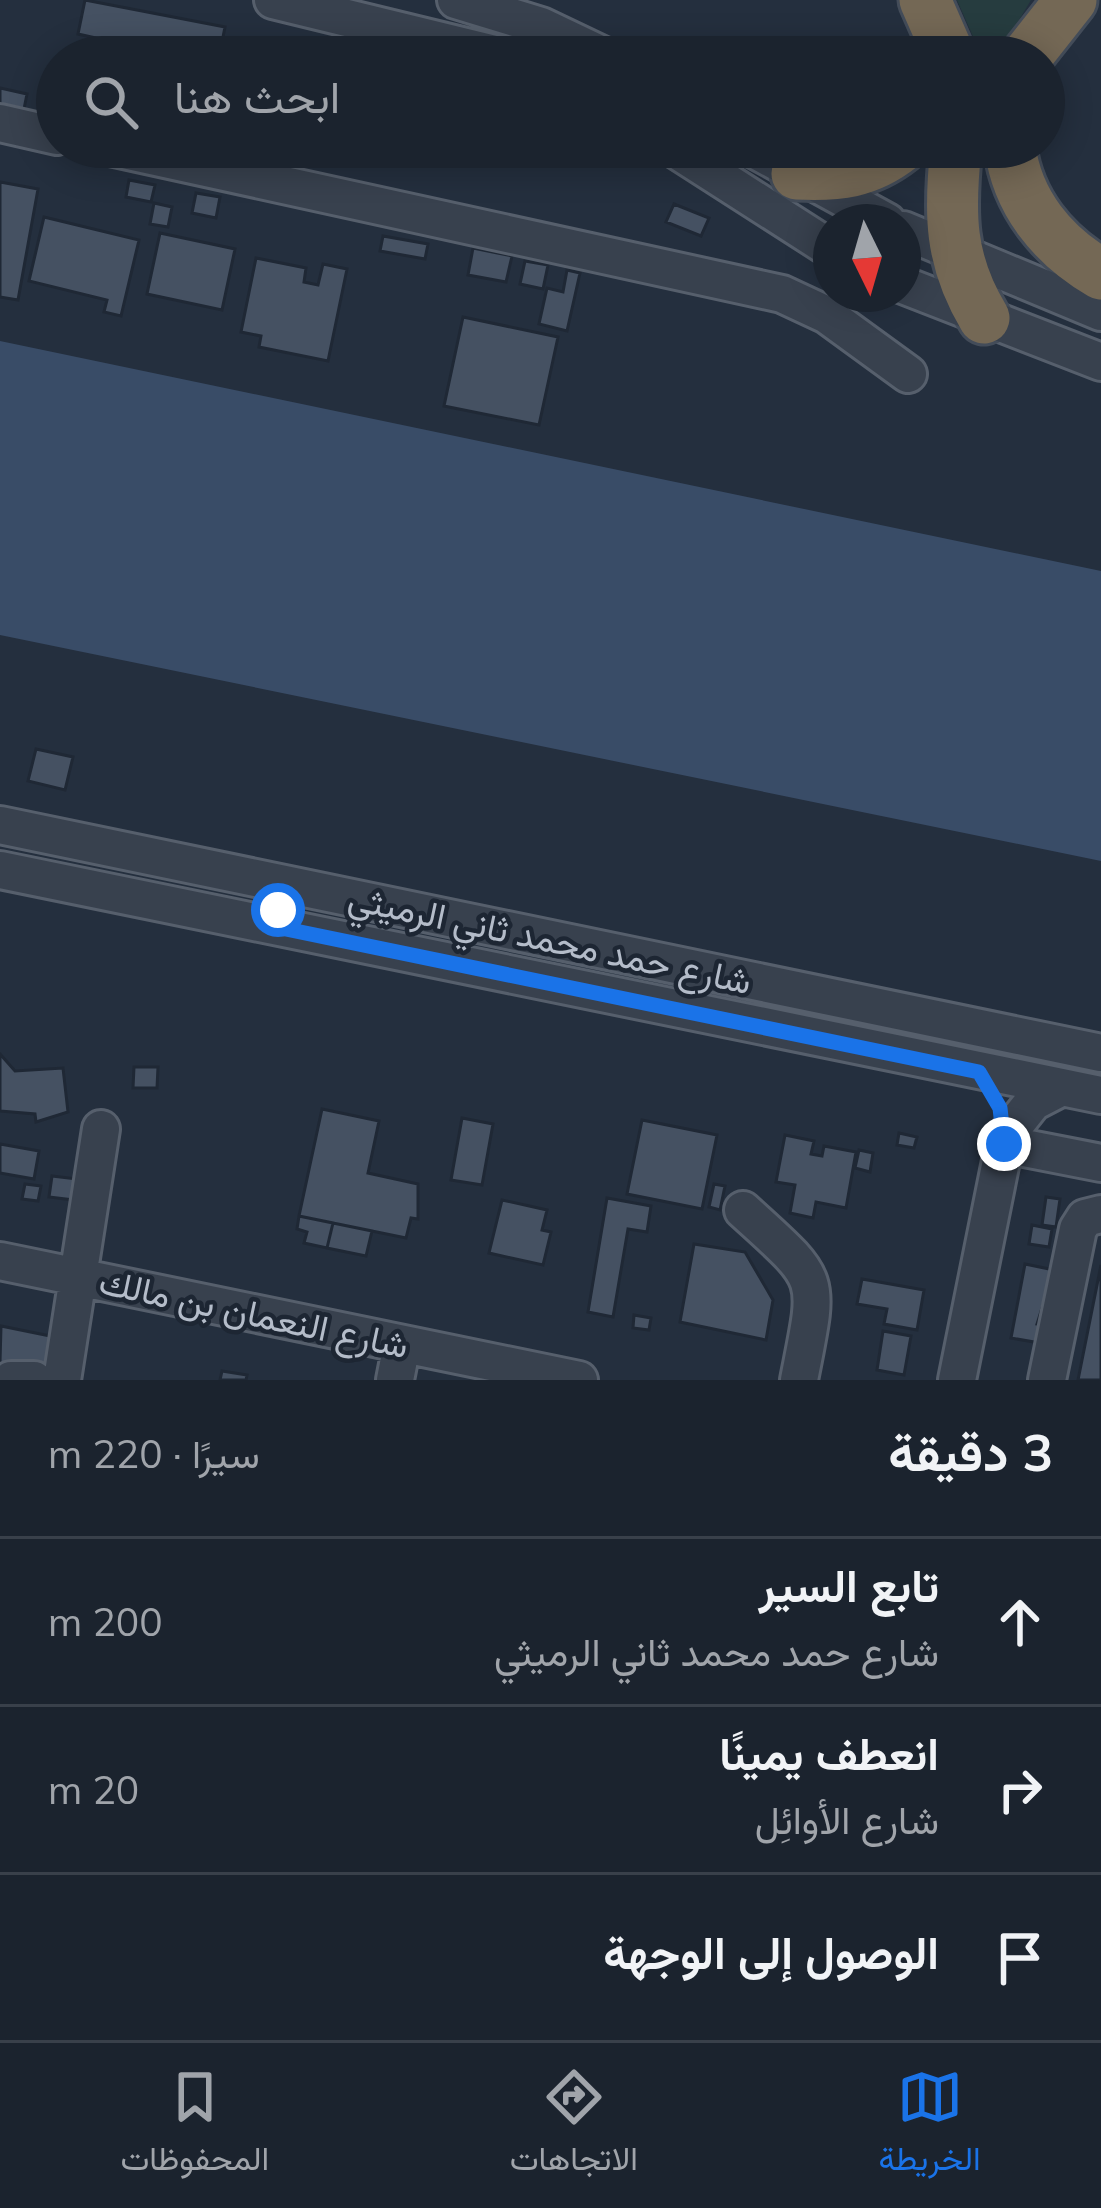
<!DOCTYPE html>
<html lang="ar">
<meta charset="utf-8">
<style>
:root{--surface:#1b232e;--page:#242b36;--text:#f1f3f6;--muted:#a0a4aa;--line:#39404a;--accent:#1a73e8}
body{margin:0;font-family:Mulish,Vazirmatn,sans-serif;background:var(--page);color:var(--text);direction:rtl}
.compass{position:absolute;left:813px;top:204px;width:108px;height:108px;border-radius:50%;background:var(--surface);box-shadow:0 6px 30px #0003;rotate:175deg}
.stop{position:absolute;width:36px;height:36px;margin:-27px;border:9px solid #1a73e8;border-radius:50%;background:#fff}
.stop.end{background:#1a73e8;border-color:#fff;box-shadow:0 3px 12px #0008}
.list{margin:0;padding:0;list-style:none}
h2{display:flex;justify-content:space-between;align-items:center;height:156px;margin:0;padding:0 48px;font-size:51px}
h2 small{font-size:39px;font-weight:400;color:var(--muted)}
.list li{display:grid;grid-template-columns:78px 1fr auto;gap:36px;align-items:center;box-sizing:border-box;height:168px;padding:0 48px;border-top:3px solid var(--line)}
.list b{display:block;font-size:45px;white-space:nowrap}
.list p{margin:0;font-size:39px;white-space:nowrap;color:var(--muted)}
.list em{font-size:39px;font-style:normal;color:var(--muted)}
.icon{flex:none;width:66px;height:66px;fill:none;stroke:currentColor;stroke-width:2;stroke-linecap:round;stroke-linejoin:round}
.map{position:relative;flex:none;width:1101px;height:1380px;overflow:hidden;direction:ltr}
.search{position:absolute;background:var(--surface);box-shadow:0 6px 30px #0003;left:36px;right:36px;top:36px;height:132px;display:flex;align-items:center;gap:30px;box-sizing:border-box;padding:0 42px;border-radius:66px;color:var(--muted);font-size:45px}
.sheet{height:660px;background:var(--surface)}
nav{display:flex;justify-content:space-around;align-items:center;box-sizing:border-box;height:168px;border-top:3px solid var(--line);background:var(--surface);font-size:33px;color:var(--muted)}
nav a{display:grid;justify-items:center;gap:6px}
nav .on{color:var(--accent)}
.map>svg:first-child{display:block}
.green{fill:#263c3f}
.water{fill:#394c67}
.building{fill:#455162;stroke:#1f2835;stroke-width:3}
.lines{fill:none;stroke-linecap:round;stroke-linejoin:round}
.minor-casing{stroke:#565f6c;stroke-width:42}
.highway-casing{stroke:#434c59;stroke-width:57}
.minor{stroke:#38414e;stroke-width:36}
.highway{stroke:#746855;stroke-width:51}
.route{stroke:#1a73e8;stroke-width:15}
.labels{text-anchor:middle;stroke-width:9;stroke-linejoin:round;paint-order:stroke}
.street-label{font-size:36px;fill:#b4bcc9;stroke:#1d2633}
</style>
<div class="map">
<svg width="1101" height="1380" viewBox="0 0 1101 1380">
<rect width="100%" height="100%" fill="#242f3e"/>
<path class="green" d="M957,0H1031L997,57H982Z"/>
<path class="water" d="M0,341L1101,571V861L0,635Z"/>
<path class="building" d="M85,0L225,27L219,57H96L100,39L78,34Z
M0,88L27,94L24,109L0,104Z
M129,180L155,185L151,202L126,197Z
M0,182L38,189L18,300L0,297Z
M196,193L220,197L216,218L192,213Z
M154,203L172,207L168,227L150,224Z
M674,204L709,218L701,236L666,222Z
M44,217L139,240L121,316L104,312L107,300L29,281Z
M160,233L235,249L222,310L147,294Z
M383,236L428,244L425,259L380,251Z
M473,248L512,256L506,282L468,275Z
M256,258L306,268L304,282L318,285L323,264L347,269L328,361L259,347L261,336L241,332Z
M525,261L548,265L543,289L520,284Z
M567,270L580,273L567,331L539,324L547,288L563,292Z
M463,317L558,337L539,425L444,406Z
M36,749L73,757L65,790L28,781Z
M0,1054L15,1071L63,1068L68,1112L36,1122L35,1114L0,1111Z
M134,1067H158L157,1088H133Z
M322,1109L379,1121L368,1173L418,1184V1219L411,1218L406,1238L299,1216Z
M462,1118L493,1124L482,1185L451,1180Z
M642,1120L717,1135L702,1209L627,1194Z
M899,1133L917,1137L914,1148L897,1145Z
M785,1135L814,1141L811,1154L822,1156L824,1146L856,1152L846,1208L816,1202L813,1218L790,1213L795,1185L776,1182Z
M0,1144L39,1151L34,1179L0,1173Z
M859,1150L873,1153L870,1172L855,1168Z
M52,1176L77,1179L74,1200L49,1197Z
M25,1184L41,1186L38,1201L22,1199Z
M714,1184L725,1186L720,1210L709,1207Z
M1046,1197L1060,1199L1056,1227L1042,1225Z
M607,1198L651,1206L647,1232L628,1229L613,1317L588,1312Z
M502,1200L547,1210L542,1230L551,1232L543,1265L489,1253Z
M299,1216L333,1223L327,1248L304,1243L307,1232L297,1229Z
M333,1223L372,1231L366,1256L327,1248Z
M1032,1225L1052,1229L1049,1247L1029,1244Z
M694,1244L745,1252L773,1300L766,1340L680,1322Z
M1025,1264L1054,1270L1037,1324L1043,1325L1040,1343L1011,1338Z
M1101,1265V1380H1078Z
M862,1279L924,1290L917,1330L884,1324L887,1309L857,1304Z
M634,1315L651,1318L649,1330L633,1328Z
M1,1326L55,1337L47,1372L0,1362Z
M883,1331L911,1336L904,1375L877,1370Z
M222,1371L247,1375L246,1380H220Z"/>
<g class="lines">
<defs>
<path id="minor" d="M273,0L507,57
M456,0L541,26L606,57
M0,123L57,136
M110,147L782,294L827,315L908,374
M672,147L831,249
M750,147L887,222
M903,230L1101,312
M903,285L1101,362
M0,825L1101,1053
M0,870L1101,1095
M1004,1144L1101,1163
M743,1210C823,1283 820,1273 799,1380
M0,1261L579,1380
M11,1380H34
M62,1380L101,1129
M395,1380L402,1344
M957,1380L1006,1136L1033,1102L1058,1089
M1047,1380L1078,1229L1085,1218L1101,1214"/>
<path id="highway" d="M925,0L950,57
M1026,57L1071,0
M956,147C949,213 949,260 984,318
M1010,147C1017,203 1053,246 1101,274
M797,174C838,176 868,173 901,147"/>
</defs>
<use href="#minor" class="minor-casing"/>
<use href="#highway" class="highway-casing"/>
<use href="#minor" class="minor"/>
<use href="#highway" class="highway"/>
</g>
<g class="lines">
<path class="route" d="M278,910L281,928L979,1072L1000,1108L1004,1144"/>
</g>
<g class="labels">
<g class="street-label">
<text transform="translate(550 939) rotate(12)" y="13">شارع حمد محمد ثاني الرميثي</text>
<text transform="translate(254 1313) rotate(12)" y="13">شارع النعمان بن مالك</text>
</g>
</g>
</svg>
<svg class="compass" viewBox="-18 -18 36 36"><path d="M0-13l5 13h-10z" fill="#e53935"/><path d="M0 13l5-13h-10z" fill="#a0a4aa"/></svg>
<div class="stop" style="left:278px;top:910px"></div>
<div class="stop end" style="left:1004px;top:1144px"></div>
<div class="search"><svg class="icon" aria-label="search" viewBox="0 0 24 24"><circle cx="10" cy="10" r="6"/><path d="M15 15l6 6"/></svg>ابحث هنا</div>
</div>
<section class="sheet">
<h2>3 دقيقة<small>سيرًا · 220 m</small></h2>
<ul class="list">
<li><svg class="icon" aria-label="ahead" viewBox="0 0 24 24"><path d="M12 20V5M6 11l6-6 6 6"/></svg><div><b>تابع السير</b><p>شارع حمد محمد ثاني الرميثي</p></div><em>200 m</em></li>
<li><svg class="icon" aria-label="right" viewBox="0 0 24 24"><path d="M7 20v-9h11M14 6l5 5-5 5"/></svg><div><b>انعطف يمينًا</b><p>شارع الأوائِل</p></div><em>20 m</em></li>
<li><svg class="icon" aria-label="arrive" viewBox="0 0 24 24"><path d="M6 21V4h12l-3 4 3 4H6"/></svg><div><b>الوصول إلى الوجهة</b></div></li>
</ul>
</section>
<nav>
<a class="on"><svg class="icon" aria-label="map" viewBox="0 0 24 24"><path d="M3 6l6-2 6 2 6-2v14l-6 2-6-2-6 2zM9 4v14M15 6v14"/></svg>الخريطة</a>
<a><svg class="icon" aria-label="directions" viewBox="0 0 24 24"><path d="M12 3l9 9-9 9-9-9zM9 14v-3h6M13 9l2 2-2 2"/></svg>الاتجاهات</a>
<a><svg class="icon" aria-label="saved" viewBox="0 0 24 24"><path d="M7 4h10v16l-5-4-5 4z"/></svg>المحفوظات</a>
</nav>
